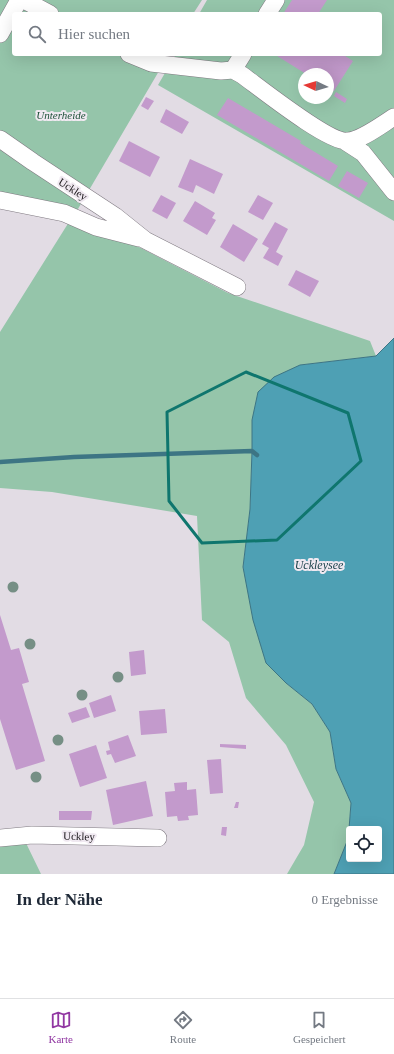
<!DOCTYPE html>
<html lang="de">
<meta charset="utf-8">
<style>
:root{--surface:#fff;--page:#f2f2f3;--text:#1f2937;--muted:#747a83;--line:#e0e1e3;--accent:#9137a2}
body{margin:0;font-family:Georgia,serif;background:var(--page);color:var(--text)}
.controls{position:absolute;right:12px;bottom:12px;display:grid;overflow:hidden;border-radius:4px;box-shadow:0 4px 16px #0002}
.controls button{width:36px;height:36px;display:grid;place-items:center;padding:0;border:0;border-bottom:1px solid var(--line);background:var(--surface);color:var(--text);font:20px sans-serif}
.compass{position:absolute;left:298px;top:68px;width:36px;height:36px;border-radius:50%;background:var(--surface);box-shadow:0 4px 16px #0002;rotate:274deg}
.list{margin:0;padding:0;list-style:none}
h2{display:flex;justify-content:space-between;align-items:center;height:52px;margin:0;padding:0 16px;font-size:17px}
h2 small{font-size:13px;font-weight:400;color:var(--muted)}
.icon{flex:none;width:22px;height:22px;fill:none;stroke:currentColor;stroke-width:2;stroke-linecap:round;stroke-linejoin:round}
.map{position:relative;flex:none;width:394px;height:874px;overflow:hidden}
.search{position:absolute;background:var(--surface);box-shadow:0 4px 16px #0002;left:12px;right:12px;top:12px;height:44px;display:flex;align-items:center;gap:10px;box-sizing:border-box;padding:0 14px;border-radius:4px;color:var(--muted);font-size:15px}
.sheet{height:124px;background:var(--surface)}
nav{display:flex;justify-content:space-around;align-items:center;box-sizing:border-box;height:56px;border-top:1px solid var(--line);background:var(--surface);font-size:11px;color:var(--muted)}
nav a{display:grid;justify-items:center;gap:2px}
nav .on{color:var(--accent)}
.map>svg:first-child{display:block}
.green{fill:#95c5aa;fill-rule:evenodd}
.water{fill:#4ea0b4;stroke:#3d7584}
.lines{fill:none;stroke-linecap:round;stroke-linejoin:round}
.stream{stroke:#3d7584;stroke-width:4.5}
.building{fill:#c39acc}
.minor-casing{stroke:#7f7980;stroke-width:18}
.minor{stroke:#fff;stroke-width:17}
.tree{fill:#768f85}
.marked{fill:none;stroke:#0f766e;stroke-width:3;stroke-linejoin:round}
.labels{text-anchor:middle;stroke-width:4;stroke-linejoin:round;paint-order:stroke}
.park-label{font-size:11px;font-style:italic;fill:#1d5038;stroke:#f0e9f1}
.street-label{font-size:11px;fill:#151215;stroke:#f0e9f1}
.water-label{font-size:12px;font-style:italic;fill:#1c434c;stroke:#f0e9f1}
</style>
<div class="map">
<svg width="394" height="874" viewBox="0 0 394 874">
<rect width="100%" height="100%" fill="#e2dce4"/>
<path class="green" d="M0,0H202L193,14H14V54H169L75,214L228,293L370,341L376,356L300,365L252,420V451L250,509L243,567L266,663L286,683L312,704L330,732L336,769L351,803L348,839L334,874H287L304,845L314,802L286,745L246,698L229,642L202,620L197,516L52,492L0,488V332L74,214L0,201Z
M207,0H394V221L158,85L176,54H380V14H199ZM304,74H328V98H304Z
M25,841L41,874H0V843Z"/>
<path class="water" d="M394,338V874H334L348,839L349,829V859H379V829H349L351,803L336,769L330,732L312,704L286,683L266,663L253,620L243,567L250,509L252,451V420L258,392L274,377L300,365L376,356Z"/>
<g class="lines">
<path class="stream" d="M0,462L74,457L252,451L257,455"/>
</g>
<path class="building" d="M292,0H327L318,14H283Z
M274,54H342L353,61L334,91L328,87V74H306Z
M336,92L347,99L345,103L334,96Z
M146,97L154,101L148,110L141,106Z
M228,98L301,141L300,143L338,166L329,181L217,115Z
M166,109L189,122L182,134L160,122Z
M129,141L160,157L150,177L119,161Z
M190,159L223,174L214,194L196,185L193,193L178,187Z
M347,171L368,183L359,198L338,186Z
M161,195L176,203L167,219L152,211Z
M258,195L273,203L263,220L248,212Z
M195,201L215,213L212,218L216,220L207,235L183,221Z
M275,222L288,229L276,252L283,256L278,266L263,258L269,248L262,244Z
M233,224L258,239L244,262L220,247Z
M296,270L319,281L310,297L288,285Z
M0,615L11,650L19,648L29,682L22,684L45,761L16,770L0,719Z
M144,650L146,674L131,676L129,652Z
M111,695L116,711L94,718L89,703Z
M86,707L90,717L72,723L68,713Z
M165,709L167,733L141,735L139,711Z
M128,735L136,756L115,763L111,754L107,755L106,751L110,750L108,742Z
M220,744L246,745V749L220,747Z
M96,745L107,778L80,787L69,754Z
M221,759L223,793L210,794L207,760Z
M146,781L153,816L113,825L106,790Z
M187,782V790L196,789L198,815L188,816L189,820L178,821L177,816L167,817L165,792L175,791L174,783Z
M236,802H239L238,808H234Z
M59,811H92L91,820H59Z
M222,827H227L226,836L221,835Z"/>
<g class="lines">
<defs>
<path id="minor" d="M24,0L50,14
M267,14L276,0
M0,34L19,0
M129,54L151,63L221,71L233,70L243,54
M233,70L242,75C260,88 330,144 348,141C362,140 381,125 394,117
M0,139L33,162L115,216L145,240L237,287
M346,142L363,153L394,192
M0,200L64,213L96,227L139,238
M0,838L32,835L158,838"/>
</defs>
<use href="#minor" class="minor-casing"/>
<use href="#minor" class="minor"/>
</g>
<g class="tree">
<circle cx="13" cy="587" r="5.5"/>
<circle cx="30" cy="644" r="5.5"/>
<circle cx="118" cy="677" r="5.5"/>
<circle cx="82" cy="695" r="5.5"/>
<circle cx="58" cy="740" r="5.5"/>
<circle cx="36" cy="777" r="5.5"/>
</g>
<path class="marked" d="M246,372L348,413L361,461L277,540L202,543L169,501L167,412Z"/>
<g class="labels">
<g class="park-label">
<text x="61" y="119">Unterheide</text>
</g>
<g class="street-label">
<text transform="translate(73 189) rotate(33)" y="4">Uckley</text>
<text transform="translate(79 836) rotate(2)" y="4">Uckley</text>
</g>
<g class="water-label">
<text x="319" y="569">Uckleysee</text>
</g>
</g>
</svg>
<div class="controls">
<button><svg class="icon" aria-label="locate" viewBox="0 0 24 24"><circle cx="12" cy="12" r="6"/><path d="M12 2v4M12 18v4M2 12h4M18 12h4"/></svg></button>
</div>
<svg class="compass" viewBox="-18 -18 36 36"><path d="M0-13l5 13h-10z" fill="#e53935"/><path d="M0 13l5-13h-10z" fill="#747a83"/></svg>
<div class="search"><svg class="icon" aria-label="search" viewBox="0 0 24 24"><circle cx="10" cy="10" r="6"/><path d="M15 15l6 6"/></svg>Hier suchen</div>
</div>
<section class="sheet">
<h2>In der Nähe<small>0 Ergebnisse</small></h2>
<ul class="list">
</ul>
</section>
<nav>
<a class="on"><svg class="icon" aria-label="map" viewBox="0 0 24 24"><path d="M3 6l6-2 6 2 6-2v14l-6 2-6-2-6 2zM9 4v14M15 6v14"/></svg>Karte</a>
<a><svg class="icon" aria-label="directions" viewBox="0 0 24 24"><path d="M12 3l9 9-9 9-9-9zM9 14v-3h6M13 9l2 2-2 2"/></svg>Route</a>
<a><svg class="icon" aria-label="saved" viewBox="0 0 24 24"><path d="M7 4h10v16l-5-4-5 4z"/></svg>Gespeichert</a>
</nav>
